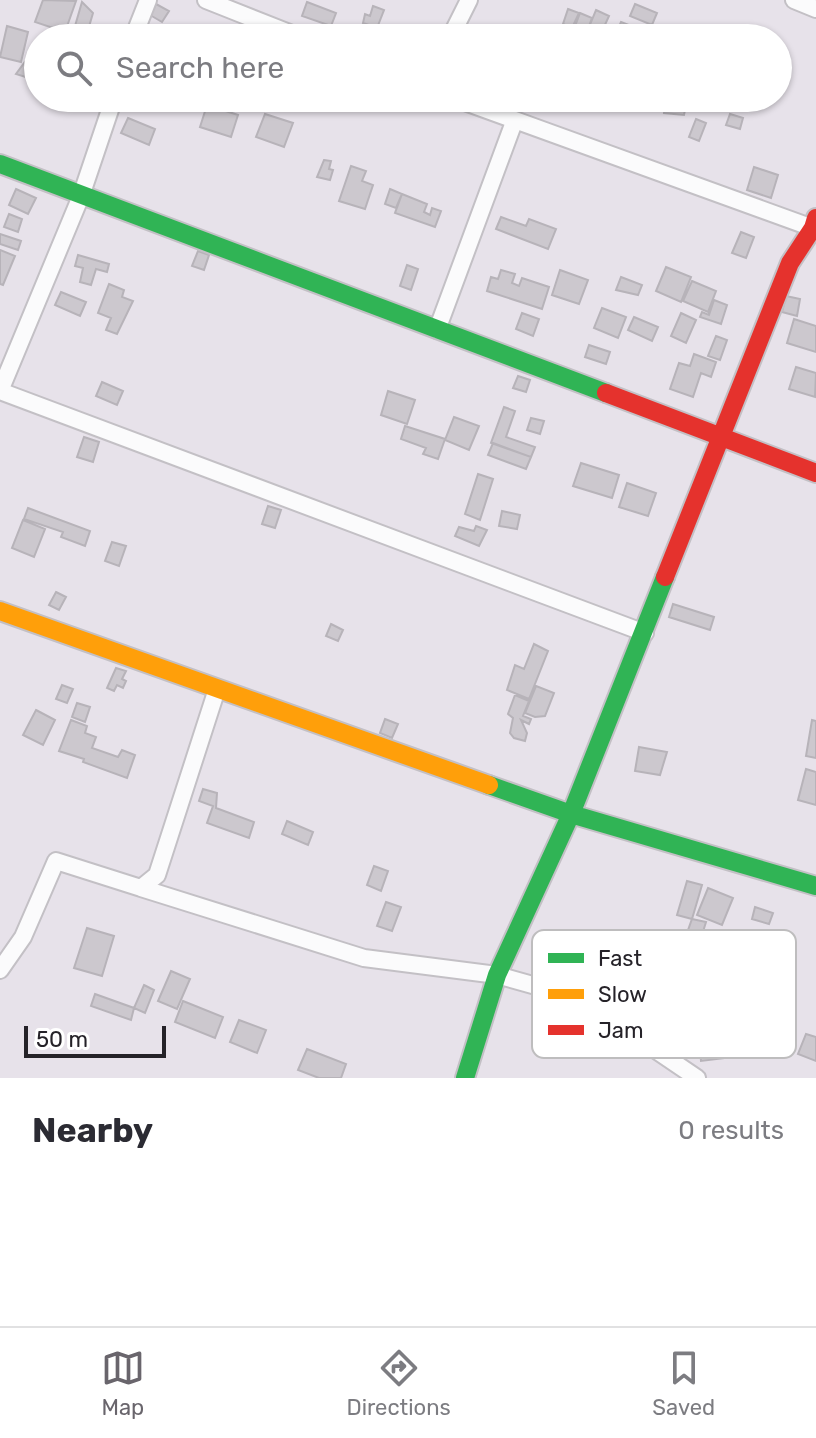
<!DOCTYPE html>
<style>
:root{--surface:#fff;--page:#f2f2f3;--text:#2b2b33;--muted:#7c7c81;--line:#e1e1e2;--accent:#69656c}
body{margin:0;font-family:Rubik,sans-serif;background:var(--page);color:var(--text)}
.scale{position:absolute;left:24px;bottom:20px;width:142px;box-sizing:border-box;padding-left:8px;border:4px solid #252228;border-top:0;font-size:22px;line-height:28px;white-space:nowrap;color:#252228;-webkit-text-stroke:6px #fff;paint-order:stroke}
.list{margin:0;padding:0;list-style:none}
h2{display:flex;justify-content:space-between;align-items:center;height:104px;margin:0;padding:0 32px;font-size:34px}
h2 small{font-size:26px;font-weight:400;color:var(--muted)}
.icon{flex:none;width:44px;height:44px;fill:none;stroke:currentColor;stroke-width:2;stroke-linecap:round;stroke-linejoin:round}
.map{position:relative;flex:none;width:816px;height:1078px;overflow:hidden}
.search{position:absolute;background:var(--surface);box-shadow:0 2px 6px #0004;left:24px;right:24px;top:24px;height:88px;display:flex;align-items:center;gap:20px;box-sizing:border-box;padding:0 28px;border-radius:44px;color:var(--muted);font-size:30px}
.sheet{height:248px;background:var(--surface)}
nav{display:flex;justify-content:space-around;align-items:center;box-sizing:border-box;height:112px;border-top:2px solid var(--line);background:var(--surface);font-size:22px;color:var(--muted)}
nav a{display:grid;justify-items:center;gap:4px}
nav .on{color:var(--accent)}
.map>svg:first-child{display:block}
.building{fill:#ccc8ce;stroke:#b7b3b9;stroke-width:2}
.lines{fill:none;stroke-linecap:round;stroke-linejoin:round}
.street-casing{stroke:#c3c0c5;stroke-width:20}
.fast-casing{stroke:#c3c0c5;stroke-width:22}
.slow-casing{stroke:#c3c0c5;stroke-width:22}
.jam-casing{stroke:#c3c0c5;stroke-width:22}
.street{stroke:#fbfbfc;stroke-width:16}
.fast{stroke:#30b455;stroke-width:18}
.slow{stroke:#ff9f0a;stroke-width:18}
.jam{stroke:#e5322d;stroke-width:18}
.key{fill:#fff;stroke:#bebdbe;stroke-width:2}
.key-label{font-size:22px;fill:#252228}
</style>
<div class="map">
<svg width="816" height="1078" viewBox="0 0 816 1078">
<rect width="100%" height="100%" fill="#e7e2ea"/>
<path class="building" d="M43,0L76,1L65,32L35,22Z
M82,2L93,13L88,30L75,26Z
M307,2L336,13L331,26L302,16Z
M156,4L169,11L162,22L150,15Z
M635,4L657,13L652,25L630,16Z
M373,6L384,10L377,28L363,23L365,14L370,16Z
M568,9L579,13L572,28L563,24Z
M596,10L609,16L599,38L586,34Z
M580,13L592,18L586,34L574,29Z
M621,22L649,33L647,38H614Z
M7,26L28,32L21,62L0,57Z
M561,26L593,38H556Z
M30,55L38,57V81L16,74Z
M285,98H304L299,110L283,105Z
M665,103L686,105L684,115L664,113Z
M207,105L238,115L231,137L200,127Z
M265,114L293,123L284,147L256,137Z
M730,114L743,118L740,129L726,125Z
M128,118L155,129L149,145L121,133Z
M696,119L706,123L699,141L689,137Z
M324,160L331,161L329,169L333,170L330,180L317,177Z
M351,166L366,171L362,181L373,185L365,209L339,201Z
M754,167L778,175L771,198L747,190Z
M16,189L36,198L28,214L9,205Z
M390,189L402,194L396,208L385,204Z
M402,194L427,204L424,212L430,215L432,208L441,211L435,227L395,213Z
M9,214L22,219L18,232L4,227Z
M501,217L526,226L529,219L556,229L548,249L496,229Z
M741,232L754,237L746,258L732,253Z
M0,234L21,241L18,250L0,244Z
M0,250L15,256L3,285L0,284Z
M198,251L209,255L204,270L192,266Z
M78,255L109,264L107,272L96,269L91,285L80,282L83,268L75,266Z
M407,265L418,269L411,290L400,286Z
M666,267L691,277L681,302L656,291Z
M501,270L515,274L512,283L519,286L522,278L549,287L542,309L487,291L491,277L498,279Z
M560,270L588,280L579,304L552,295Z
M621,277L642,285L638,295L616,290Z
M692,281L716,291L708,312L683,301Z
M109,284L124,290L122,297L133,301L117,334L106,330L111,318L98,313Z
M61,292L86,302L80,316L55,305Z
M786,296L800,299L797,316L782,312Z
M714,300L727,305L721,324L700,317L702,312L709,315Z
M602,308L626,317L618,338L594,328Z
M522,313L539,319L533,336L516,329Z
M681,313L696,320L686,343L671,336Z
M634,317L658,327L652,341L628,330Z
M794,319L816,326V352L787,343Z
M716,336L727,340L720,360L708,356Z
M589,345L610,352L606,364L585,357Z
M694,354L716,362L711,377L701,373L693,397L670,389L679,363L690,366Z
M796,367L816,373L815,397L789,389Z
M518,376L530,380L526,392L513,388Z
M102,382L123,391L117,405L96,396Z
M388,391L415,400L407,424L381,415Z
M504,407L515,411L506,437L535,447L531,457L491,443Z
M454,417L479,426L469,450L445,440Z
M531,418L544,421L540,434L527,430Z
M405,426L445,439L438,459L423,454L426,448L401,439Z
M84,437L99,442L93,462L77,457Z
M493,443L531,457L526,469L488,455Z
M581,463L619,475L612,498L573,486Z
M478,474L493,479L480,520L465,514Z
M627,483L656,493L648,516L619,507Z
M268,506L281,510L275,528L262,524Z
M28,508L90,531L85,546L61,537L63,532L24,519Z
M502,511L520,515L517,529L499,526Z
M23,520L45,529L34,557L12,548Z
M476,526L487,530L479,546L455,536L459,527L474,531Z
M112,542L126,546L119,566L105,561Z
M56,592L66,597L59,610L49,605Z
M673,604L714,617L710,630L669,617Z
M331,624L343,630L338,641L326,636Z
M534,644L548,651L529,699L507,690L515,665L524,669Z
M116,668L126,671L122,679L126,681L123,688L117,685L114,691L107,688Z
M62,685L73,689L67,703L56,699Z
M536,686L554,693L545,716L535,717L525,713Z
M515,695L529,701L523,716L531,719L529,724L521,720L527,733L525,741L514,738L510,733L513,718L508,714Z
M77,703L90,707L85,722L72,717Z
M36,710L55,720L43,745L23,735Z
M385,719L398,724L392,738L380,733Z
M71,720L87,726L85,733L96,737L92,748L118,757L122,750L135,755L127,778L83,762L84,759L59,751Z
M812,720L816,721V758L806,756Z
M639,747L667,752L660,775L635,771Z
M806,769L816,772V805L798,800Z
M203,789L217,793L216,808L254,822L249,838L207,823L213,806L199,801Z
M287,821L313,832L308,845L282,834Z
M374,866L388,871L381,891L367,885Z
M687,881L702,885L692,919L677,915Z
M708,888L733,898L722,925L697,915Z
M386,902L401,907L392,931L377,926Z
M755,907L773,913L769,924L752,919Z
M692,919L706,922L688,980L744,998L762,944L773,948L751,1012L629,972L638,945L678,958Z
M87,928L114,936L102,976L74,968Z
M171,971L190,979L177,1009L158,1001Z
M144,985L154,990L145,1013L134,1008Z
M95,994L134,1008L131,1020L91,1006Z
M183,1001L223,1017L215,1038L175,1022Z
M239,1020L266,1030L257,1053L230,1042Z
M731,1031L734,1057L701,1061L699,1035Z
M806,1034L816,1037V1061L798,1054Z
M307,1049L346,1064L341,1078H319L298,1070Z"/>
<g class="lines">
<defs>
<path id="street" d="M206,0L302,38
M794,0L816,9
M133,38L148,0
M450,38L469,0
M454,98L813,228
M437,330L514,122L489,98
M0,391L645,633
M0,391L81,196L114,98
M141,888L364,958L497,975L579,998L697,1078
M0,970L23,937L56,861L141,888L157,875L217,689"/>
<path id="fast" d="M0,164L606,393
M489,785L571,814L816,886
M465,1078L497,975L571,814L665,577"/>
<path id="slow" d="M0,611L489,785"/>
<path id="jam" d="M606,393L816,473
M665,577L790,263L813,228L816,218"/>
</defs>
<use href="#street" class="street-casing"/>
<use href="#fast" class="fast-casing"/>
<use href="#slow" class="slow-casing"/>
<use href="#jam" class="jam-casing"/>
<use href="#street" class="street"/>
<use href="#fast" class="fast"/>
<use href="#slow" class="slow"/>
<use href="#jam" class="jam"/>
</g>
<rect x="532" y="930" width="264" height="128" rx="12" class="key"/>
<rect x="548" y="953" width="36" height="10" fill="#30b455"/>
<rect x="548" y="989" width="36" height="10" fill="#ff9f0a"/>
<rect x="548" y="1025" width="36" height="10" fill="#e5322d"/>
<g class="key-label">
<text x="598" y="966">Fast</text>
<text x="598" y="1002">Slow</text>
<text x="598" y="1038">Jam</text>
</g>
</svg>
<div class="scale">50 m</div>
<div class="search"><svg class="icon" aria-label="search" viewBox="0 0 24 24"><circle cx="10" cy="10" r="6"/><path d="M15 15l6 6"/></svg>Search here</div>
</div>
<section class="sheet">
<h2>Nearby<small>0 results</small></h2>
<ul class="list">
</ul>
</section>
<nav>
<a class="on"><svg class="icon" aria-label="map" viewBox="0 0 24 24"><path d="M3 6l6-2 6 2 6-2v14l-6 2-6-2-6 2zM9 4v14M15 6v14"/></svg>Map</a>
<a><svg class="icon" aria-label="directions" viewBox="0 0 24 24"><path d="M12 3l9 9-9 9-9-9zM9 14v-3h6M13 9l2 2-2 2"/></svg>Directions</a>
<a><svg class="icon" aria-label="saved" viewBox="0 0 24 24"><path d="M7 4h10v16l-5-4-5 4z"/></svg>Saved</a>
</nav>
